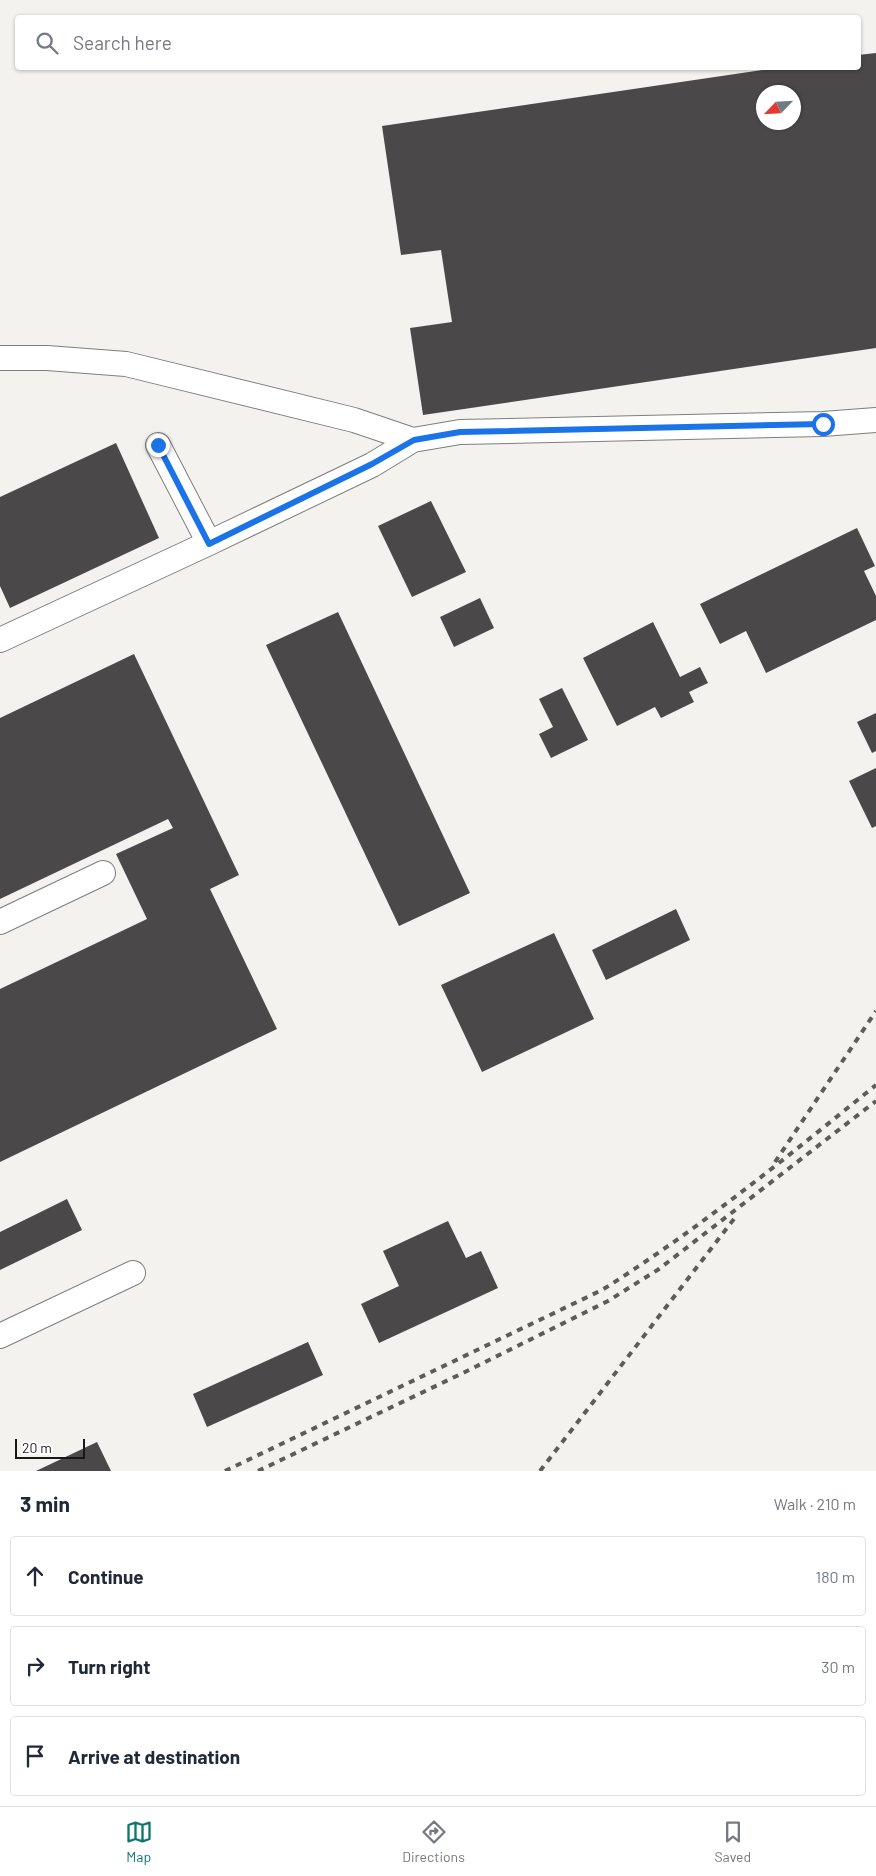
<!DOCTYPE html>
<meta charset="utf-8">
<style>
:root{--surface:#fff;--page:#f6f6f7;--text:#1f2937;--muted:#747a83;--line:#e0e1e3;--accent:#0f766e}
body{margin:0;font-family:Barlow,sans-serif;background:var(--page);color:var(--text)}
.compass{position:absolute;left:756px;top:85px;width:45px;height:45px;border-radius:50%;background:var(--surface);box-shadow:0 1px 4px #0004;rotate:245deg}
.scale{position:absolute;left:15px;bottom:12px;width:70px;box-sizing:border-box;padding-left:5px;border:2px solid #181817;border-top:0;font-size:14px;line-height:18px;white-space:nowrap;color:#181817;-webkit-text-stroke:4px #fff;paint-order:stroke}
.stop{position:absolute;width:15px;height:15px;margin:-11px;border:4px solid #1a73e8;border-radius:50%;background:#fff}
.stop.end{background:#1a73e8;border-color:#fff;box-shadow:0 1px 5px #0008}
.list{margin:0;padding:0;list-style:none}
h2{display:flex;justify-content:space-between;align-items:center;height:65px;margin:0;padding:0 20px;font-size:21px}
h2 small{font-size:16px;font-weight:400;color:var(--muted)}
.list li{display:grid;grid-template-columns:32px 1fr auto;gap:15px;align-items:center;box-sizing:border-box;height:80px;margin:0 10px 10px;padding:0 10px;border:1px solid var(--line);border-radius:5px}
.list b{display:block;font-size:19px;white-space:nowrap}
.list em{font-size:16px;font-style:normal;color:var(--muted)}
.icon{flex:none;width:28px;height:28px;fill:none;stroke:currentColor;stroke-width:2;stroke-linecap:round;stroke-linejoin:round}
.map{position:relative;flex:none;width:876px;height:1471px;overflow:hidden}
.search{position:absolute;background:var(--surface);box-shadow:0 1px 4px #0004;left:15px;right:15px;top:15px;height:55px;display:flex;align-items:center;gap:12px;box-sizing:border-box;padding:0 18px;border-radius:5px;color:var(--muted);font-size:19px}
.sheet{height:335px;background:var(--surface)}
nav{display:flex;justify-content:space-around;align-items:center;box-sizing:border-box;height:70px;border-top:1px solid var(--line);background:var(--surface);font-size:14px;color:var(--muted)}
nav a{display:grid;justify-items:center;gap:2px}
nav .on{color:var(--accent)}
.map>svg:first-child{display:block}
.building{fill:#4b484a;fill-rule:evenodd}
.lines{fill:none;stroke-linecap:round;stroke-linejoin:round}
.minor-casing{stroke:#7e7e7a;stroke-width:26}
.minor{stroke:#fff;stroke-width:24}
.rail{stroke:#5c5c5a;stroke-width:4;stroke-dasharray:6 6;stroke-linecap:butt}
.route{stroke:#1a73e8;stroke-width:6}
</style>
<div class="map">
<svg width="876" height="1471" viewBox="0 0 876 1471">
<rect width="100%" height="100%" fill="#f3f2ee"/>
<path class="building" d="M876,53V348L423,415L410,328L452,322L441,250L401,255L382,126L776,68H858V55ZM764,92H794V122H764Z
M116,443L159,538L10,608L0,586V497Z
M431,501L466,572L412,597L378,526Z
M857,528L875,566L864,571L876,596V620L766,673L746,631L720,644L700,604Z
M480,598L494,628L454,647L440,617Z
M338,612L470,893L399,926L266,645Z
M653,622L680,677L700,667L708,683L689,692L694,702L661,718L655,707L617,726L583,658Z
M134,654L239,875L210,889L277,1029L0,1162V989L147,919L116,854L173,828L168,819L0,899V718Z
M562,688L588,740L551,758L539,734L553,727L539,699Z
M876,713V751L872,753L857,722Z
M876,768V826L872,828L849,781Z
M676,909L690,940L606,980L592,950Z
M554,933L594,1019L482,1072L441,985Z
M67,1199L82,1230L0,1270V1232Z
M448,1221L466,1258L481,1251L498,1288L379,1343L361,1304L399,1286L383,1251Z
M308,1342L323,1375L207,1427L193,1394Z
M97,1442L111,1471H36Z"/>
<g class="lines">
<defs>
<path id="minor" d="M0,358H47L126,364L354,420L413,440
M158,445L209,543
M0,640L209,543L372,465L413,440L460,432L823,424L876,420
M0,922L103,873
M0,1336L133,1273"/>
</defs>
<use href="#minor" class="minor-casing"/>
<use href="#minor" class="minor"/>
<path class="rail" d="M775,1162L876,1011
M225,1471L602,1290C699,1229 787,1157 876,1085
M258,1471L465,1372L608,1301L659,1269L876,1101
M540,1471L737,1215"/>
</g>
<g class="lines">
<path class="route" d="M158,445L209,544L372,464L414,440L460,432L823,424"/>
</g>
</svg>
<svg class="compass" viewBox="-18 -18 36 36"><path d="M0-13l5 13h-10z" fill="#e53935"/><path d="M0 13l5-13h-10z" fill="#747a83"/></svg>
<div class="scale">20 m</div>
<div class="stop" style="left:823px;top:424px"></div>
<div class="stop end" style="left:158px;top:445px"></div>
<div class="search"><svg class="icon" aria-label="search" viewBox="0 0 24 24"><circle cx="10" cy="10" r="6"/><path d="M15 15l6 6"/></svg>Search here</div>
</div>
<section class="sheet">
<h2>3 min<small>Walk · 210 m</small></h2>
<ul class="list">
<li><svg class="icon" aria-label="ahead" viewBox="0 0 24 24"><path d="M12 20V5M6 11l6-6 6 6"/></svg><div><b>Continue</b></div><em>180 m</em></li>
<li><svg class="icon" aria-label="right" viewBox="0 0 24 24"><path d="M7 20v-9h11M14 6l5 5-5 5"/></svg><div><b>Turn right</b></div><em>30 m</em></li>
<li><svg class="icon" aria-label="arrive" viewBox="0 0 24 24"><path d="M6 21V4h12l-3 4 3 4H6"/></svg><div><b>Arrive at destination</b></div></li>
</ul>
</section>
<nav>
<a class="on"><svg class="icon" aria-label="map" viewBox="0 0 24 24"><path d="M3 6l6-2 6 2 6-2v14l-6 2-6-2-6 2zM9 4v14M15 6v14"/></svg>Map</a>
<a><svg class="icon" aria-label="directions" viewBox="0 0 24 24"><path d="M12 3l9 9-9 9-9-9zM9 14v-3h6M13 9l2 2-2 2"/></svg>Directions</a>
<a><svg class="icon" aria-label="saved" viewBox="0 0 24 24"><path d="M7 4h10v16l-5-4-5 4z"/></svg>Saved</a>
</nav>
